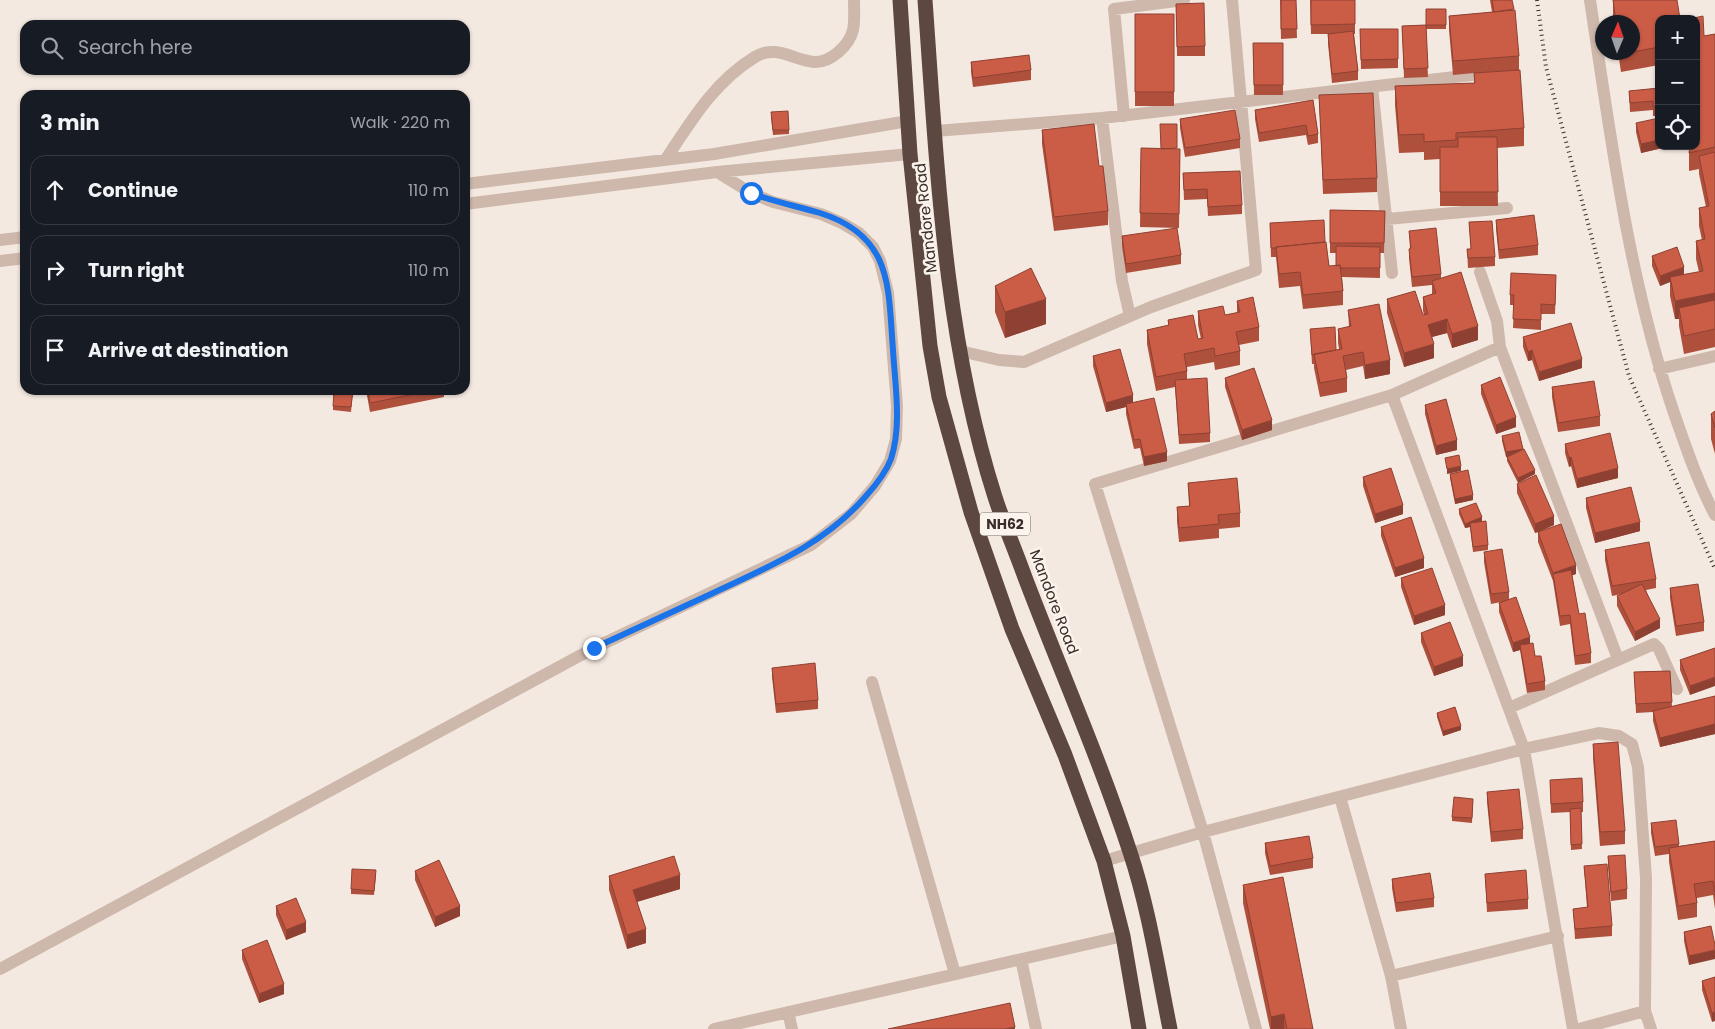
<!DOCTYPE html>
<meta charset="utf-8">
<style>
:root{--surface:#171b24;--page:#20242c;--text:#f1f3f6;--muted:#9ea1a6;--line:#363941}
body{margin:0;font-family:Poppins,sans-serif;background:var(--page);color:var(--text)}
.controls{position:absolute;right:15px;top:15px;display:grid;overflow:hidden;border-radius:10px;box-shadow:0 1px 4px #0004}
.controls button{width:45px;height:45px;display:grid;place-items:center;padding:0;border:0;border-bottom:1px solid var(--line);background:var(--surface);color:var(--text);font:25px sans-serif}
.compass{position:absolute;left:1595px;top:15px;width:45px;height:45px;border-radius:50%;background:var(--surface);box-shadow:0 1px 4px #0004;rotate:2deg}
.stop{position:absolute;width:15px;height:15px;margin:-11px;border:4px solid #1a73e8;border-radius:50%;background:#fff}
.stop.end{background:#1a73e8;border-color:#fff;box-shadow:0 1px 5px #0008}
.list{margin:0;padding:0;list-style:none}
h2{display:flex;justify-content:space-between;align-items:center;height:65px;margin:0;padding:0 20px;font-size:21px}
h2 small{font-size:16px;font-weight:400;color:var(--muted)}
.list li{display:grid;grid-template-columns:32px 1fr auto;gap:15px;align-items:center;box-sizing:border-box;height:70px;margin:0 10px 10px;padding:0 10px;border:1px solid var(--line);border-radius:15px}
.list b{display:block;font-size:19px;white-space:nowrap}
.list em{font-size:16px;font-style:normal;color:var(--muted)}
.icon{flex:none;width:28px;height:28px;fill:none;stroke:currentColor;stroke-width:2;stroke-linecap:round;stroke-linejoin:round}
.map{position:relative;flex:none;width:1715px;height:1029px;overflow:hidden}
.search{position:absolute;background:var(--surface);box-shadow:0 1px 4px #0004;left:20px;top:20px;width:450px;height:55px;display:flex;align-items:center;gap:12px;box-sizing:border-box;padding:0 18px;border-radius:15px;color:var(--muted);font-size:19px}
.panel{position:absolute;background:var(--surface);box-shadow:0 1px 4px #0004;left:20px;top:90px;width:450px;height:305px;border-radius:15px}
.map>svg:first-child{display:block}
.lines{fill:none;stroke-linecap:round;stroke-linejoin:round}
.minor{stroke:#ceb8ab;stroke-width:12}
.highway{stroke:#5c4741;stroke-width:15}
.rail{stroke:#3b2e2a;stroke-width:4;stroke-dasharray:1 4;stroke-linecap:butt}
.wall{fill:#af503d}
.shaded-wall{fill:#8e4132}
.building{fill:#cb5d47;stroke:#8e4132}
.route{stroke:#1a73e8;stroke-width:6}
.labels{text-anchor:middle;stroke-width:5;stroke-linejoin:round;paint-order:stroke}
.shield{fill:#fbf4ed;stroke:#756964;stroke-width:1}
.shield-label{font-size:14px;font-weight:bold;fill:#3b2e2a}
.street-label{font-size:15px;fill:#3b2e2a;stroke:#fbf4ed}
</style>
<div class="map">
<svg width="1715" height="1029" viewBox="0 0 1715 1029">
<rect width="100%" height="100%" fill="#f4e9e0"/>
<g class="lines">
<path class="minor" d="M1590,0C1611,140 1629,282 1675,416C1687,450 1698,483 1715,515
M1372,87L1392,273
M1124,116L1114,9L1184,0
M1102,118L1122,281L1130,316
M935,131L1102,118L1489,73
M666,159C691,121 715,81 755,57C776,44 793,60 814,62C830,63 849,46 853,30C855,21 854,10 854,0
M465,184L714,154L908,121
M465,204L717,172L910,154
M1387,219L1507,208
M0,240L25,237
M0,261L25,258
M1480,272L1497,321L1500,347
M960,351L999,360L1024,362L1151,307L1256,270L1232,0
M1659,369L1715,356
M1392,395L1500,347L1618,659
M872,682L955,974
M1509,708L1654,644L1659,649L1677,689
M1340,797L1391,976L1401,1029
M1104,861L1203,832L1524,749L1599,733L1619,736L1632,744L1638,767L1646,878L1645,1011
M1021,959L1036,1029
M0,969L594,648L811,545L851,514L875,486L890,461L896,439L897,406L888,293L880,261L873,247L859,233L842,223L821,214L773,202L751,193L717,172
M1391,976L1558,936
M788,1012L792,1029
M714,1029L1123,936
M1256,1029L1203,832L1095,484L1392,395L1524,749L1573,1029
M1579,1029L1645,1011L1651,1029"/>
<path class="highway" d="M900,0L910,154L930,346L939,397L971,512L1012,629L1065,755L1104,861L1123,936L1139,1029
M925,0C937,166 944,337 995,497C1003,522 1014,547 1023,572C1058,665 1099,757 1130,852C1149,909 1158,970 1170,1029"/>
<path class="rail" d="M1537,0L1546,67L1629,376L1715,569"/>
</g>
<path class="wall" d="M1280,0H1296L1297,38L1281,39Z
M1310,0H1355V34H1354L1358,71V80L1332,83L1328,44V34H1329H1311Z
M1490,0H1512L1519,56V70L1524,128V146L1497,148L1498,206H1440V159L1424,160V152L1399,153L1395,105V86L1474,83V73L1453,75L1449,30V16L1492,12Z
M1613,0L1659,19V65L1621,72L1618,52H1632V22H1614L1613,16Z
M1176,4L1205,46V56H1177Z
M1426,9H1446V29H1426L1428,77L1404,78L1402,26L1426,25Z
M1135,14H1174V106H1135Z
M1360,29H1398V68L1361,69Z
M1715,34V347L1684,354L1679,326V319H1675L1670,296V282L1660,286L1652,266V256L1684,275L1699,272L1696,259V241L1702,240L1699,226V208L1706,207L1699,174V169L1689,171V153L1704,36Z
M1253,43H1283V95H1254Z
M971,62L1031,70V80L973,87L971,72Z
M1659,88V116H1653V110L1630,112L1629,91Z
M1319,95L1377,178V192L1323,194Z
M1313,100L1318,134V143L1308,145L1306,135L1259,142L1255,119V110Z
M771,117L789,130V134L773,135Z
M1180,119L1240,139V148L1185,157L1180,128Z
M1636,123L1659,146H1671L1641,153L1636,132Z
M1042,130L1099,166L1108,211V225L1054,231L1042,144Z
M1141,148L1180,149L1179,228L1140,227Z
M1183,173L1242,205V214L1208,216L1207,199L1184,200Z
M1330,210L1385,211L1384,253H1380V278L1342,277L1343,291V305L1303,309L1300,286L1279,288L1276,257H1271L1270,223L1325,242L1329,266H1336V253H1330Z
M1496,220L1538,245V255L1499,259L1496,229Z
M1469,222L1495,257V266L1468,268L1467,249H1471Z
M1409,231L1441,274V278L1478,340L1452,348L1447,333L1432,337L1434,358L1404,367L1387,313V299L1423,315H1424L1423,311V297L1432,294V285L1412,287L1409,258V249H1410Z
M1122,236L1181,255V264L1126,273L1122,246Z
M1556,284L1555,314H1541V330L1513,328L1514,305H1510V295Z
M995,286L1046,324L1005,338L995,312Z
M1237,301L1259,327V341L1239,345L1240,351V365L1215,370L1214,362L1187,367V379L1210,433V442L1179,444L1175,387L1156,391L1147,344V330L1168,326V320L1198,339H1201L1198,325V311L1225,315L1237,313Z
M1348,310L1390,374L1365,379L1363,366L1346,370L1347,378V392L1320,397L1314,368V364H1312L1310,329L1336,350L1339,349L1338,343V329L1349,327Z
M1523,337L1582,368L1539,381L1532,360L1528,361L1523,347Z
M1093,356L1133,402L1167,461L1144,466L1140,448L1134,449L1126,414V407L1106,412L1093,366Z
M1225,378L1272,430L1242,440L1225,387Z
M1481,385L1516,427L1496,434L1481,394Z
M1552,387L1600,416V426L1558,432L1552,397Z
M353,390L351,412L333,410V406Z
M366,390H444V397L370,412Z
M1425,405L1457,450L1436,455L1425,414Z
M1715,411V454L1711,439V414Z
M1502,436L1523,449L1535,474L1518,483L1507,461V457H1506L1502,441Z
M1565,444L1618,478L1577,488L1571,466L1569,467L1565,453Z
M1450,474L1473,500L1455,504L1450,478Z
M1363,477L1403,514L1375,523L1363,486Z
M1188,483L1240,513V527L1219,529V538L1179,542L1177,521V507L1189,506Z
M1517,484L1554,525L1541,531L1576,574L1572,575L1579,614L1591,653V663L1575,665L1570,624L1560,626L1553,581L1538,542V532L1535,533L1517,493Z
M1586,498L1640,531L1595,543L1586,508Z
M1459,509L1482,522L1488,545V550L1473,552L1470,527L1465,528L1459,514Z
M1381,527L1424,568L1395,577L1381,536Z
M1605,550L1656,579V588L1646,590L1660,628L1635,641L1617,606V596L1622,594L1612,596L1605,560Z
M1484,552L1509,592V600L1530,643L1545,681V690L1527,693L1520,650L1513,652L1499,612V603L1501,602L1491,604L1484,562Z
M1401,578L1445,615L1414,625L1401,587Z
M1670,588L1704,622V631L1676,636L1670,598Z
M1421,633L1463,666L1434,676L1421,642Z
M1715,648L1690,695L1680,670V660Z
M772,668L818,700V709L776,713L772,677Z
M1670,671L1672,707L1715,696V734L1660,747L1653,721V712L1636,713L1634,672Z
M1437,713L1461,730L1443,736L1437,717Z
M1593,744L1625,831V844L1600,846L1593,758Z
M1550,780L1583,802V812H1581L1582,849L1571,850L1570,812L1551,813Z
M1487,792L1523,829V839L1491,842L1487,802Z
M1473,799L1472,823L1452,821V817Z
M1651,823L1679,844V846L1715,841V909L1713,895L1697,898V917L1678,920L1669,862V854L1655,856L1651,833Z
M1265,843L1313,858V868L1270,875L1265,853Z
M1608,856L1627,889V899L1611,901L1608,866Z
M1584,866L1612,926V936L1575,939L1573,909L1587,908Z
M415,871L460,916L435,927L415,880Z
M1485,874L1528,899V909L1487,912Z
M376,875L374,895L351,894V889Z
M609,876L680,889L637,902L646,943L627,949L609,890Z
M1392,879L1434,898V907L1396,912L1392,888Z
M1243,885L1313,1029H1270L1243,903Z
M276,906L306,932L286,940L276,915Z
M1711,926L1689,965L1684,941V932Z
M242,950L284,994L259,1003L242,959Z
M1715,977L1712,1022L1702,990V981Z"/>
<path class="shaded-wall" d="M1659,140V146H1671L1641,153V144Z
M1684,267V276L1670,277V282L1660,286V276Z
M1715,293V311L1679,308V319H1675V301Z
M1046,299V324L1005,338V312Z
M1447,319V333L1428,338V325Z
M1478,326V340L1452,348V334Z
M1434,344V358L1404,367V353Z
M1532,350V360L1528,361V352Z
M1582,359V368L1539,381V372Z
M1390,360V374L1365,379V365Z
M1133,395V405L1126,404V407L1106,412V403Z
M1516,417V427L1496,434V425Z
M1272,420V430L1242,440V430Z
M1457,440V450L1436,455V446Z
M1523,449V454L1506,457V452Z
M1167,452V461L1144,466V457Z
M1571,457V466L1569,467V458Z
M1461,466V471L1447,474V469Z
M1618,468V478L1577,488V479Z
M1535,470V474L1518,483V478Z
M1473,495V500L1455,504V499Z
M1403,505V514L1375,523V514Z
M1554,516V525L1535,533V524Z
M1482,517V522L1470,523V527L1465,528V524Z
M1640,522V531L1595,543V533Z
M1424,558V568L1395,577V568Z
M1576,565V574L1554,582L1553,573Z
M1445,605V615L1414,625V616Z
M1660,619V628L1635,641V632Z
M1530,637V647L1520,645V650L1513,652V643Z
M1463,656V666L1434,676V667Z
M1715,677V686L1690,695V686Z
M1715,724V734L1660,747V738Z
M1461,726V730L1443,736V731Z
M680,875V889L633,903V890Z
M460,906V916L435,927V917Z
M306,922V932L286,940V930Z
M646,929V943L627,949V935Z
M1715,950V959L1689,965V956Z
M284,984V994L259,1003V994Z
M1715,1012V1021L1712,1022V1013Z
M1284,1014V1029H1271V1017Z
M1015,1027V1029H1004Z"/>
<path class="building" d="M1281,0H1296L1297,29H1281Z
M1311,0H1355V24L1311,25Z
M1492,0H1512L1514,9L1494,12Z
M1613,0H1677L1680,19H1659V47L1632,52V22H1616Z
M1204,3L1205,46L1177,47L1176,4Z
M1426,9H1446V25H1426Z
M1515,10L1519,56L1453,61L1449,16Z
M1135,14H1174V92H1135Z
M1703,16L1704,36L1715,34V147L1689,153L1690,146H1696V19H1689Z
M1426,25L1428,68L1404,69L1402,26Z
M1360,29H1398V59L1361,60Z
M1353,31L1358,71L1332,74L1328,34Z
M1253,43H1283V85H1254Z
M1029,55L1031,70L973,78L971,62Z
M1520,70L1524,128L1456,133V140L1424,142V134L1399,135L1395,86L1475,83L1474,73Z
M1659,88V106L1653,107V101L1630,103L1629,91Z
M1373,93L1377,178L1323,180L1319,95Z
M1313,100L1318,134L1308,136L1306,125L1259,133L1255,110Z
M1235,110L1240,139L1185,148L1180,119Z
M788,111L789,130H773L771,112Z
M1659,118V140L1641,144L1636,123Z
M1094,124L1099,166H1103L1108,211L1054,217L1042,130Z
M1160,124H1177V148L1161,149Z
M1458,137H1497L1498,192H1440V147H1458Z
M1141,148L1180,149L1179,214L1140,213Z
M1715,152V293L1675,301L1670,277L1703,271L1696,241L1705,239L1699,208L1709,206L1699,156Z
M1240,171L1242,205L1208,207L1207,189L1184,190L1183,173Z
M1330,210L1385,211L1384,243H1330Z
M1534,215L1538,245L1499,250L1496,220Z
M1324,220L1325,242L1276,247V248H1271L1270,223Z
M1492,221L1495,257L1468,258L1467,249H1471L1469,222Z
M1177,228L1181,255L1126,264L1122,236Z
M1436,228L1441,274L1412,277L1409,249L1411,248L1409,231Z
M1326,242L1329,266L1340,265L1343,291L1303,295L1300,272L1279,274L1276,247Z
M1336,246L1380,247V268H1341L1340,265L1336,266Z
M1677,247L1684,267L1660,276L1652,256Z
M1031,268L1046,299L1005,312L995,286Z
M1461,272L1478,326L1452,334L1447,319L1428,325L1434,344L1404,353L1387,299L1415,291L1423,315L1428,314L1423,297L1436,293L1432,281Z
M1511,273L1556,275L1555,305L1541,304V320L1513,319L1514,295H1510Z
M1253,297L1259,327L1236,332L1240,351L1215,356L1214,348L1184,354L1187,371L1156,377L1147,330L1169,325L1168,320L1193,315L1198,339L1203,338L1198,311L1223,306L1225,315L1240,312L1237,301Z
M1715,300V329L1684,336L1679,308Z
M1379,304L1390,360L1365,365L1363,352L1343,356L1347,378L1320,383L1314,354L1342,349L1338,329L1351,326L1348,310Z
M1571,323L1582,359L1539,372L1532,350L1528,352L1523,337Z
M1335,327L1336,350L1312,355L1310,329Z
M1120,349L1133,395L1106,403L1093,356Z
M1254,368L1272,420L1242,430L1225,378Z
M1500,377L1516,417L1496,425L1481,385Z
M1207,378L1210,433L1179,435L1175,380Z
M1594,381L1600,416L1558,423L1552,387Z
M334,390H353L351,407L333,406Z
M368,390H434L370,403Z
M1154,398L1167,452L1144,457L1140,439L1134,440L1126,404Z
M1446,399L1457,440L1436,446L1425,405Z
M1715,411V428L1711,414Z
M1519,432L1523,449L1506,452L1502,436Z
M1610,433L1618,468L1577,479L1571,457L1569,458L1565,444Z
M1524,449L1535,470L1518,478L1507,457Z
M1459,455L1461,466L1447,469L1445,458Z
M1391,468L1403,505L1375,514L1363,477Z
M1468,470L1473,495L1455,499L1450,474Z
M1536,475L1554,516L1535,524L1517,484Z
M1237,478L1240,513L1218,515L1219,524L1179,528L1177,507L1190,506L1188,483Z
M1631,487L1640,522L1595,533L1586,498Z
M1476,503L1482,517L1465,524L1459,509Z
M1411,517L1424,558L1395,568L1381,527Z
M1486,521L1488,545L1473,547L1470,523Z
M1561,524L1576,565L1553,573L1538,532Z
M1649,542L1656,579L1612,586L1605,550Z
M1502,549L1509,592L1491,594L1484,552Z
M1432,568L1445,605L1414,616L1401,578Z
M1571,570L1579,614L1585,613L1591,653L1575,656L1570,615L1560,616L1553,574Z
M1642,584L1660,619L1635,632L1617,596Z
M1698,584L1704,622L1676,626L1670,588Z
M1516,597L1530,637L1513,643L1499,603Z
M1450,622L1463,656L1434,667L1421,633Z
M1533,643L1535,656H1541L1545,681L1527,684L1520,645Z
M1715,648V677L1690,686L1680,660Z
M815,663L818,700L776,704L772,668Z
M1670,671L1672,702L1636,704L1634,672Z
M1715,696V724L1660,738L1653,711Z
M1455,707L1461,726L1443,731L1437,713Z
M1618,742L1625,831L1600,832L1593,744Z
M1582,778L1583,802L1551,804L1550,780Z
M1519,789L1523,829L1491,832L1487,792Z
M1454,797L1473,799L1472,818L1452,817Z
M1581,808L1582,844L1571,845L1570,809Z
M1676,820L1679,844L1655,847L1651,823Z
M1309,836L1313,858L1270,866L1265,843Z
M1715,841V895L1713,881L1694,884L1697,903L1678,906L1669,848Z
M1625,855L1627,889L1611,892L1608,856Z
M674,856L680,875L633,890L646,929L627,935L609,876Z
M439,860L460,906L435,917L415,871Z
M1607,864L1612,926L1575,929L1573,909L1588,907L1584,866Z
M352,869L376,870L374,891L351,889Z
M1526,870L1528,899L1487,903L1485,874Z
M1430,873L1434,898L1396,903L1392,879Z
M1283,877L1313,1029H1287L1284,1014L1271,1017L1243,885Z
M296,898L306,922L286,930L276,906Z
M1711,926L1715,945V950L1689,956L1684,932Z
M267,940L284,984L259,994L242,950Z
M1715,977V1012L1712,1013L1702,981Z
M1010,1003L1015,1027L1004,1029H888Z"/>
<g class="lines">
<path class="route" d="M594,648C633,630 672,612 711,594C768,567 824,545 866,496C875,486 886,472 891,459C902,425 895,385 893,350C888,287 893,236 820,213C797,206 774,202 751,193"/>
</g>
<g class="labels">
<rect class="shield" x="980" y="512.5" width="50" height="23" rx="4"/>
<g class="shield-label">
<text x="1005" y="529">NH62</text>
</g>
<g class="street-label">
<text transform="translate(926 218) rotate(-96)" y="5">Mandore Road</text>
<text transform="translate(1054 602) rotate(69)" y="5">Mandore Road</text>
</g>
</g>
</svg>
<div class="controls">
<button>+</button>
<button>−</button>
<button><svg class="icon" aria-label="locate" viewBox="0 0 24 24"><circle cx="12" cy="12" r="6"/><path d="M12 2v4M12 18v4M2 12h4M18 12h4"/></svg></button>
</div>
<svg class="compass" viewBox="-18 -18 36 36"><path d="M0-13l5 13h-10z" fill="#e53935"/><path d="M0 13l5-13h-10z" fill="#9ea1a6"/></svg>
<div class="stop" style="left:751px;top:193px"></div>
<div class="stop end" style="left:594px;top:648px"></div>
<div class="search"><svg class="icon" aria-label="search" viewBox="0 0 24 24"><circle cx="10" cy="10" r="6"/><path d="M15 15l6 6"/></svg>Search here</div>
<section class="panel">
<h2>3 min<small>Walk · 220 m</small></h2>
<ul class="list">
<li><svg class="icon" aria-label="ahead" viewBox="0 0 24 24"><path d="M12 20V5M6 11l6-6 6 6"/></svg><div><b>Continue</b></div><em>110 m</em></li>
<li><svg class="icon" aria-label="right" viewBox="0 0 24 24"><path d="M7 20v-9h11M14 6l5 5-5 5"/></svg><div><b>Turn right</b></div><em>110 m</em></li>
<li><svg class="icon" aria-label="arrive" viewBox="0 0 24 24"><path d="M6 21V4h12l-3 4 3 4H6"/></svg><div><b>Arrive at destination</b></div></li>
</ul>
</section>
</div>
